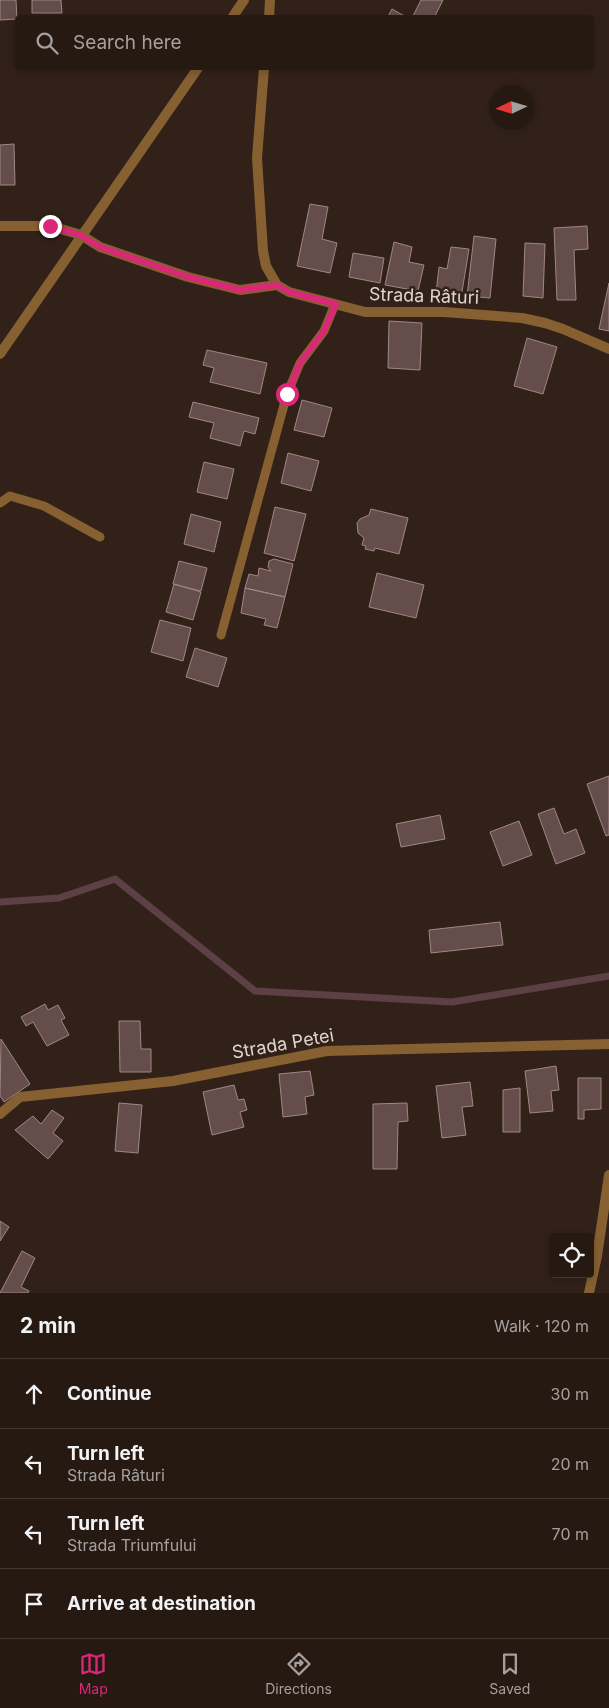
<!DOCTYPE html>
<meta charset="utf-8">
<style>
:root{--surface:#261912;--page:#322620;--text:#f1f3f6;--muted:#a4a09f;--line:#423832;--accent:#db2777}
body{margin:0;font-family:Inter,sans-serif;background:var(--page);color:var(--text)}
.controls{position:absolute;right:15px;bottom:15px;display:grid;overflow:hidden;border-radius:5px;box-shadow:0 2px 8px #0003}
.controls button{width:45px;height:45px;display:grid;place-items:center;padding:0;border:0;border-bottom:1px solid var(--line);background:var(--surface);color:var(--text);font:25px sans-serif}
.compass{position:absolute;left:489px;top:85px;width:45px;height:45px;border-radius:50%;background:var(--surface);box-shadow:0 2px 8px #0003;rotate:266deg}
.stop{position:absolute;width:15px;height:15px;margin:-11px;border:4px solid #db2777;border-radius:50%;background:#fff}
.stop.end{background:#db2777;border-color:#fff;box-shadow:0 1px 5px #0008}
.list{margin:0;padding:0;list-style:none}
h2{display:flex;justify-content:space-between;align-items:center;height:65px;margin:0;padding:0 20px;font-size:21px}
h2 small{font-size:16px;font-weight:400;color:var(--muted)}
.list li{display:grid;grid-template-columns:32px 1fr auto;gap:15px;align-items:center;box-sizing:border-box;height:70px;padding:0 20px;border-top:1px solid var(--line)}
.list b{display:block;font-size:19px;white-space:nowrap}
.list p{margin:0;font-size:16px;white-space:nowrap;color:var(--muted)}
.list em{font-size:16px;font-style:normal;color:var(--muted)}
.icon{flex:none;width:28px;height:28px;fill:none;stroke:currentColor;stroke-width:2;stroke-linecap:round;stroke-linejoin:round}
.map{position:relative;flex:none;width:609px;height:1293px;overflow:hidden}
.search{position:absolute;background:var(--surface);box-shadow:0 2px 8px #0003;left:15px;right:15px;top:15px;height:55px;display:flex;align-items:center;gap:12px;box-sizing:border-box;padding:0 18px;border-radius:5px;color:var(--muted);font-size:19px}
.sheet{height:345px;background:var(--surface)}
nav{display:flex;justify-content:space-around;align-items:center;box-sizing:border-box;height:70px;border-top:1px solid var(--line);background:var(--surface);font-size:14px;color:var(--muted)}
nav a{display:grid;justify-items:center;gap:2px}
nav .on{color:var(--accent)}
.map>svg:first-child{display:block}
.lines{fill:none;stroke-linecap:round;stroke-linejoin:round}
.stream{stroke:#5d4046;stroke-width:7}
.building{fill:#644d4b;stroke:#a08785}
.service{stroke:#866031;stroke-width:9}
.minor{stroke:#866031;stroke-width:10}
.tertiary{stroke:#866031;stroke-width:10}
.route{stroke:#db2777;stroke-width:6}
.labels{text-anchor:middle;stroke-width:5;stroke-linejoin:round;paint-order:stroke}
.street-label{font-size:18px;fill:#e1d5cf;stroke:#322118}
</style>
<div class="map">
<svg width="609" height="1293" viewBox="0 0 609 1293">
<rect width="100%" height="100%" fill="#322118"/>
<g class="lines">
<path class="stream" d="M0,902L59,898L115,879L255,991L452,1002L609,976"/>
</g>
<path class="building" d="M0,0H16L17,19L0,20Z
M32,0H61L62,13H32Z
M421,0H443L434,18H412Z
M392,9L408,18H387Z
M14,144L15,185H0V145Z
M310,204L328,207L322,239L337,243L330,273L297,266Z
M587,226L588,249L574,250L576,300H557L554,228Z
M474,236L496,239L490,298L467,296Z
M394,242L412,247L409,262L424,265L418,291L385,285Z
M525,243L545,244L543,298L523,296Z
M451,247L469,249L461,298L436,293L439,267L447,269Z
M353,253L384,258L380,283L349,277Z
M609,283V331L599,329Z
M389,321L422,323L420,370L388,368Z
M527,338L557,347L543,394L514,386Z
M207,350L267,363L260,394L210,382L214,368L203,365Z
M302,400L332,408L324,437L294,430Z
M193,402L259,418L255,434L244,431L240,446L210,438L214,423L189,417Z
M288,453L319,461L311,491L281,483Z
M204,462L234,469L227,499L197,492Z
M275,507L306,514L294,561L264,553Z
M371,509L408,518L399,554L375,548L374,551L365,549L366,546L362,545L364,538L358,533L357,523L360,519L369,515Z
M191,514L221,522L214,552L184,544Z
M274,559L293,564L285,597L245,588L249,574L258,576L259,568L271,571L268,567L269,561Z
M179,561L207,568L201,591L173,584Z
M377,573L424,585L416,618L369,607Z
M174,584L201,592L193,620L166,612Z
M245,588L285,597L277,628L264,625L266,619L241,613Z
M160,620L191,628L183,661L151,652Z
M195,648L227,658L218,687L186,677Z
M609,776V835L606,836L587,784Z
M554,808L564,834L576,829L585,853L556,864L538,814Z
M440,815L445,839L401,847L396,824Z
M519,821L532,855L503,866L490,832Z
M500,922L503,945L431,953L429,930Z
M45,1004L48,1010L58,1005L65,1018L61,1020L69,1035L47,1046L33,1022L26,1026L21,1017Z
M119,1021H140L141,1049H151V1072H120Z
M1,1039L30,1084L4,1102L0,1096Z
M556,1066L559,1090L551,1091L553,1111L530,1113L525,1071Z
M310,1071L314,1095L305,1097L307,1114L283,1117L279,1074Z
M578,1078H601V1109L584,1110V1119H578Z
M470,1082L473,1106L462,1107L466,1135L442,1138L436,1086Z
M234,1085L238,1100L244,1099L247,1110L240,1112L244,1127L212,1135L203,1092Z
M520,1088V1132H503V1090Z
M119,1103L142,1105L138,1153L115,1151Z
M407,1103L408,1121L398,1122L397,1169H373V1104Z
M52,1110L64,1118L53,1133L63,1141L48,1159L15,1130L33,1116L41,1124Z
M0,1221L9,1227L0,1241Z
M22,1251L35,1258L21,1287L29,1291L28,1293H0Z"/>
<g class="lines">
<path class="service" d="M0,503L10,496L44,506L100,537
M221,635L287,394L300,363L324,331L335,304"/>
<path class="minor" d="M269,18L270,0
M264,68L257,158L263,251L266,266L277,285L289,292L365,312H444L522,318L545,323L563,329L609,349
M0,226H51L81,235L100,247L188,277L240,290L277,285
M0,1114L20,1097L173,1081L327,1051L609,1044
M589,1293L597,1256L609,1175"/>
<path class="tertiary" d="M232,18L244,0
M0,354L198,68"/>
</g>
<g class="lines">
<path class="route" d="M50,226L80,235L100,247L188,277L240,290L277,285L289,292L336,304L324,331L300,363L287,394"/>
</g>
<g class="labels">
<g class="street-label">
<text transform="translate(424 296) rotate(2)" y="6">Strada Râturi</text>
<text transform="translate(283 1044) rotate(-10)" y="6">Strada Petei</text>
</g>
</g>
</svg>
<div class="controls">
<button><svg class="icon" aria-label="locate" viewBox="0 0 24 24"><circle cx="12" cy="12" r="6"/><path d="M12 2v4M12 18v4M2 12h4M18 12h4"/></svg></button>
</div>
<svg class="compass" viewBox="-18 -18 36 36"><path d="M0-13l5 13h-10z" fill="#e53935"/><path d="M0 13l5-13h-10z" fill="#a4a09f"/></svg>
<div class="stop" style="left:287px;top:394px"></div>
<div class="stop end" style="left:50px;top:226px"></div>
<div class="search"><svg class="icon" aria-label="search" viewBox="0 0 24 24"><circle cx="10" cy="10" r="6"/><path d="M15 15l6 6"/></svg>Search here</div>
</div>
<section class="sheet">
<h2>2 min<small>Walk · 120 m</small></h2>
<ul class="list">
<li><svg class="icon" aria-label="ahead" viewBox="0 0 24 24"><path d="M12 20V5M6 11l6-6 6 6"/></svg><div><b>Continue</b></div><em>30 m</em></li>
<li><svg class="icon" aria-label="left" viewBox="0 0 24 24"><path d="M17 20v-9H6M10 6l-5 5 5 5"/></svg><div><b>Turn left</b><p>Strada Râturi</p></div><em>20 m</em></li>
<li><svg class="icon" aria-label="left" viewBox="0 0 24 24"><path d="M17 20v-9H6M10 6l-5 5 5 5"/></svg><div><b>Turn left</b><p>Strada Triumfului</p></div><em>70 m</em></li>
<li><svg class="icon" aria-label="arrive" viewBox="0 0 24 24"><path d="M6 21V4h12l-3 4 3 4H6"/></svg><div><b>Arrive at destination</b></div></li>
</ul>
</section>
<nav>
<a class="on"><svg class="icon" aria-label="map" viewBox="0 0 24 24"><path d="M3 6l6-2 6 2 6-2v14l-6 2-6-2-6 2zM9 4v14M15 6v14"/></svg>Map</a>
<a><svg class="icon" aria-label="directions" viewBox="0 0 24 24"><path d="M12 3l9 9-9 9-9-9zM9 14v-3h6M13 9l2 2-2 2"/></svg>Directions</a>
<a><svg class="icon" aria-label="saved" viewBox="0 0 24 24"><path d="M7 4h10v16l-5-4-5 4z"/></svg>Saved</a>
</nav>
